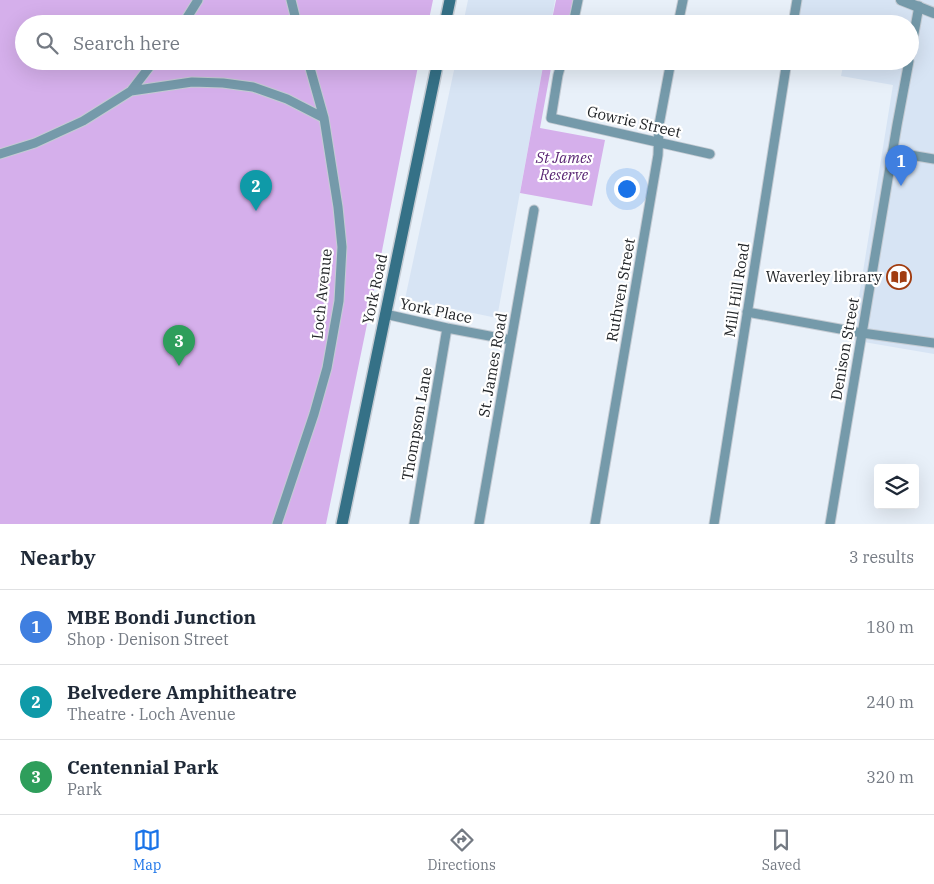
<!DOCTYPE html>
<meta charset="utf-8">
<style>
:root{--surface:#fff;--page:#f6f6f7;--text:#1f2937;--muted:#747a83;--line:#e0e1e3;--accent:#1a73e8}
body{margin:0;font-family:"IBM Plex Serif",serif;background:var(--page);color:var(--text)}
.controls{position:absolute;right:15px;bottom:15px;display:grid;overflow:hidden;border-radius:5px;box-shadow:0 5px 20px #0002}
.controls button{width:45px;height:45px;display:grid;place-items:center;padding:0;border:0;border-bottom:1px solid var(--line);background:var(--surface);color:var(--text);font:25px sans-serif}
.you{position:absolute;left:626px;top:188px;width:18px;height:18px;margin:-12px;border:4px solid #fff;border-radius:50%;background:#1a73e8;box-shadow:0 0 0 8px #1a73e833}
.badge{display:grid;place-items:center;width:32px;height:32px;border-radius:50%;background:var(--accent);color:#fff;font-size:16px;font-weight:700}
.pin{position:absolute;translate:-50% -41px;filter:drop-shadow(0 1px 2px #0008)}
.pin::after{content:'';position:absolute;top:26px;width:18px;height:15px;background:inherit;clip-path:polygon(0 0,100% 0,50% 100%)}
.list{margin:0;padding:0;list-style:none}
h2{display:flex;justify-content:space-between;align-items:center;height:65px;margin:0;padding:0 20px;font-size:21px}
h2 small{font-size:16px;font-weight:400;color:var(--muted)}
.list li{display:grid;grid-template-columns:32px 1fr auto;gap:15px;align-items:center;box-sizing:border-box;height:75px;padding:0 20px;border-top:1px solid var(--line)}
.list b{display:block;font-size:19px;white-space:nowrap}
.list p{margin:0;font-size:16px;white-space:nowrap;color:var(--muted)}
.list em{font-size:16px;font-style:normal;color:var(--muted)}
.icon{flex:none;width:28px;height:28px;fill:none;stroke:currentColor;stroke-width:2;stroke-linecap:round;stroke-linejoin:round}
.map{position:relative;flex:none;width:934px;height:524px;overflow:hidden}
.search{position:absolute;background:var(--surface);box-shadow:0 5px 20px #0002;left:15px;right:15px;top:15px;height:55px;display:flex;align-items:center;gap:12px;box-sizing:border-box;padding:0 18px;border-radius:28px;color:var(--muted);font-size:19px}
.sheet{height:290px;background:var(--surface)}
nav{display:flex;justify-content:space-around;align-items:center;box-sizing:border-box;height:70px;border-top:1px solid var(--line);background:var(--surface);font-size:14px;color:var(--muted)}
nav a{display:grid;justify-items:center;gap:2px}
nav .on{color:var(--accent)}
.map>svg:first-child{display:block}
.built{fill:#d7e4f4}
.green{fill:#d5afeb}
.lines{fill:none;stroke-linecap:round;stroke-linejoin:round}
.minor-casing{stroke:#c4cbd3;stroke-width:11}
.tertiary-casing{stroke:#c4cbd3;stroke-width:12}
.secondary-casing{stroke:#c4cbd3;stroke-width:14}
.minor{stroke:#759aaa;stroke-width:9}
.tertiary{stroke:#759aaa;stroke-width:10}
.secondary{stroke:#357187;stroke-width:11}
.labels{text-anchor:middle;stroke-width:4.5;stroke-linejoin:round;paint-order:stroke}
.street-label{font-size:15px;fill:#212427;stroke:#fff}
.park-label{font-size:15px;font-style:italic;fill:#5a2674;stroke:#fff}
.poi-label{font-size:15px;fill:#212427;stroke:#fff;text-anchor:end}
</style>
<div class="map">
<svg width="934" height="524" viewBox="0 0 934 524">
<rect width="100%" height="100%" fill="#e8f0f9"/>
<path class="built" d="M468,0H555L551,24H463Z
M801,0H934V354L852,340L893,85L841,76L844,61H910V24H796Z
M456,61H544L497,318L405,299Z"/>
<path class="green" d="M0,0H433L428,24H24V61H419L380,261L326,524H0Z
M556,0H573L568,24H551Z
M544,61H553L551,68L540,128L605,140L592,206L520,193Z"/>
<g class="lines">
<defs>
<path id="minor" d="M291,0L297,24
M183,24L198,0
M573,24L578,0
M678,24L683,0
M793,24L797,0
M910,55L919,6
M562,61L558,75L551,118L710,154
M131,91L192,82L223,83L253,87L287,99L324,118
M893,152L934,159
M0,154L35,143L83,121L131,91L154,61
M747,312L862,333L934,343
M385,314L447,328L511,340
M277,524L314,414L327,368L339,301L342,247L338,207L324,118L308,61
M414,524L447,328
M479,524L534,210
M595,524L658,155L659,125L671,61
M714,524L787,61
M830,524L897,125L909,61"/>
<path id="tertiary" d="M901,0L934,13"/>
<path id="secondary" d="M445,24L450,0
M342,524L438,61"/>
</defs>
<use href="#minor" class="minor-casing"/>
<use href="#tertiary" class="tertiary-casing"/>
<use href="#secondary" class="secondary-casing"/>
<use href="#minor" class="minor"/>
<use href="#tertiary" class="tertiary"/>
<use href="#secondary" class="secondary"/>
</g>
<defs>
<symbol id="library-ring" viewBox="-11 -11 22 22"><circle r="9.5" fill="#fff" stroke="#a13c10" stroke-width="1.5"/><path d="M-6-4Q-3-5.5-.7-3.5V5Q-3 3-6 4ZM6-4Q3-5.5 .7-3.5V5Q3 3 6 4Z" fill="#a13c10"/></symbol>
</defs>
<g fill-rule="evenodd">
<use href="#library-ring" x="885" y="263" width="28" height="28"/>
</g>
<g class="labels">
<g class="street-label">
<text transform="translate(634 122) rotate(13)" y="5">Gowrie Street</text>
<text transform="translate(375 289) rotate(-78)" y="5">York Road</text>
<text transform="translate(621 290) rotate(-80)" y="5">Ruthven Street</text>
<text transform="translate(737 290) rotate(-81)" y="5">Mill Hill Road</text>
<text transform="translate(322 294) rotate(-84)" y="5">Loch Avenue</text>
<text transform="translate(436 311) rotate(12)" y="5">York Place</text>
<text transform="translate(845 349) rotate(-80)" y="5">Denison Street</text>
<text transform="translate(493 365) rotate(-80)" y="5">St. James Road</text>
<text transform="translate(417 424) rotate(-80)" y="5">Thompson Lane</text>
</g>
<g class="park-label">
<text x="564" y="163">St James<tspan x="564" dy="17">Reserve</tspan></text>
</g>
<g class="poi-label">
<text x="882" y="282">Waverley library</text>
</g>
</g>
</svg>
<div class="controls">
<button><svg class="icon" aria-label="layers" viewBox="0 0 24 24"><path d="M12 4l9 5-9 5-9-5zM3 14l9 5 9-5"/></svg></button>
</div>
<div class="you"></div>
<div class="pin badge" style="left:901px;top:186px;background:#3f7fe0">1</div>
<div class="pin badge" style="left:256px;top:211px;background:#0f9aa8">2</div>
<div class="pin badge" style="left:179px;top:366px;background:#2e9e5b">3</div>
<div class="search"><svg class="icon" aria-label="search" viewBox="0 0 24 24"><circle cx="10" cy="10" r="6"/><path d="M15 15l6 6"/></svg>Search here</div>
</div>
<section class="sheet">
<h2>Nearby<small>3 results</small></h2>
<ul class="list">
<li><span class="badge" style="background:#3f7fe0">1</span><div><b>MBE Bondi Junction</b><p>Shop · Denison Street</p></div><em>180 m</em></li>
<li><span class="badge" style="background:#0f9aa8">2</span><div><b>Belvedere Amphitheatre</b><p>Theatre · Loch Avenue</p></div><em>240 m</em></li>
<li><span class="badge" style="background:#2e9e5b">3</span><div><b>Centennial Park</b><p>Park</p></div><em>320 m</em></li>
</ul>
</section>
<nav>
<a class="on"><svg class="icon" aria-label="map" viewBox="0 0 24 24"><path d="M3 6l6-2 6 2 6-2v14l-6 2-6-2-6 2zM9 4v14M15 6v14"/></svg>Map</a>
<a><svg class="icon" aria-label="directions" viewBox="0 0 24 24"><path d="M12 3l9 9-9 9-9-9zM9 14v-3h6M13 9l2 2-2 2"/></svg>Directions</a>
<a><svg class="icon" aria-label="saved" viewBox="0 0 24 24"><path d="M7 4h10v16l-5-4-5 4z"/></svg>Saved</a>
</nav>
